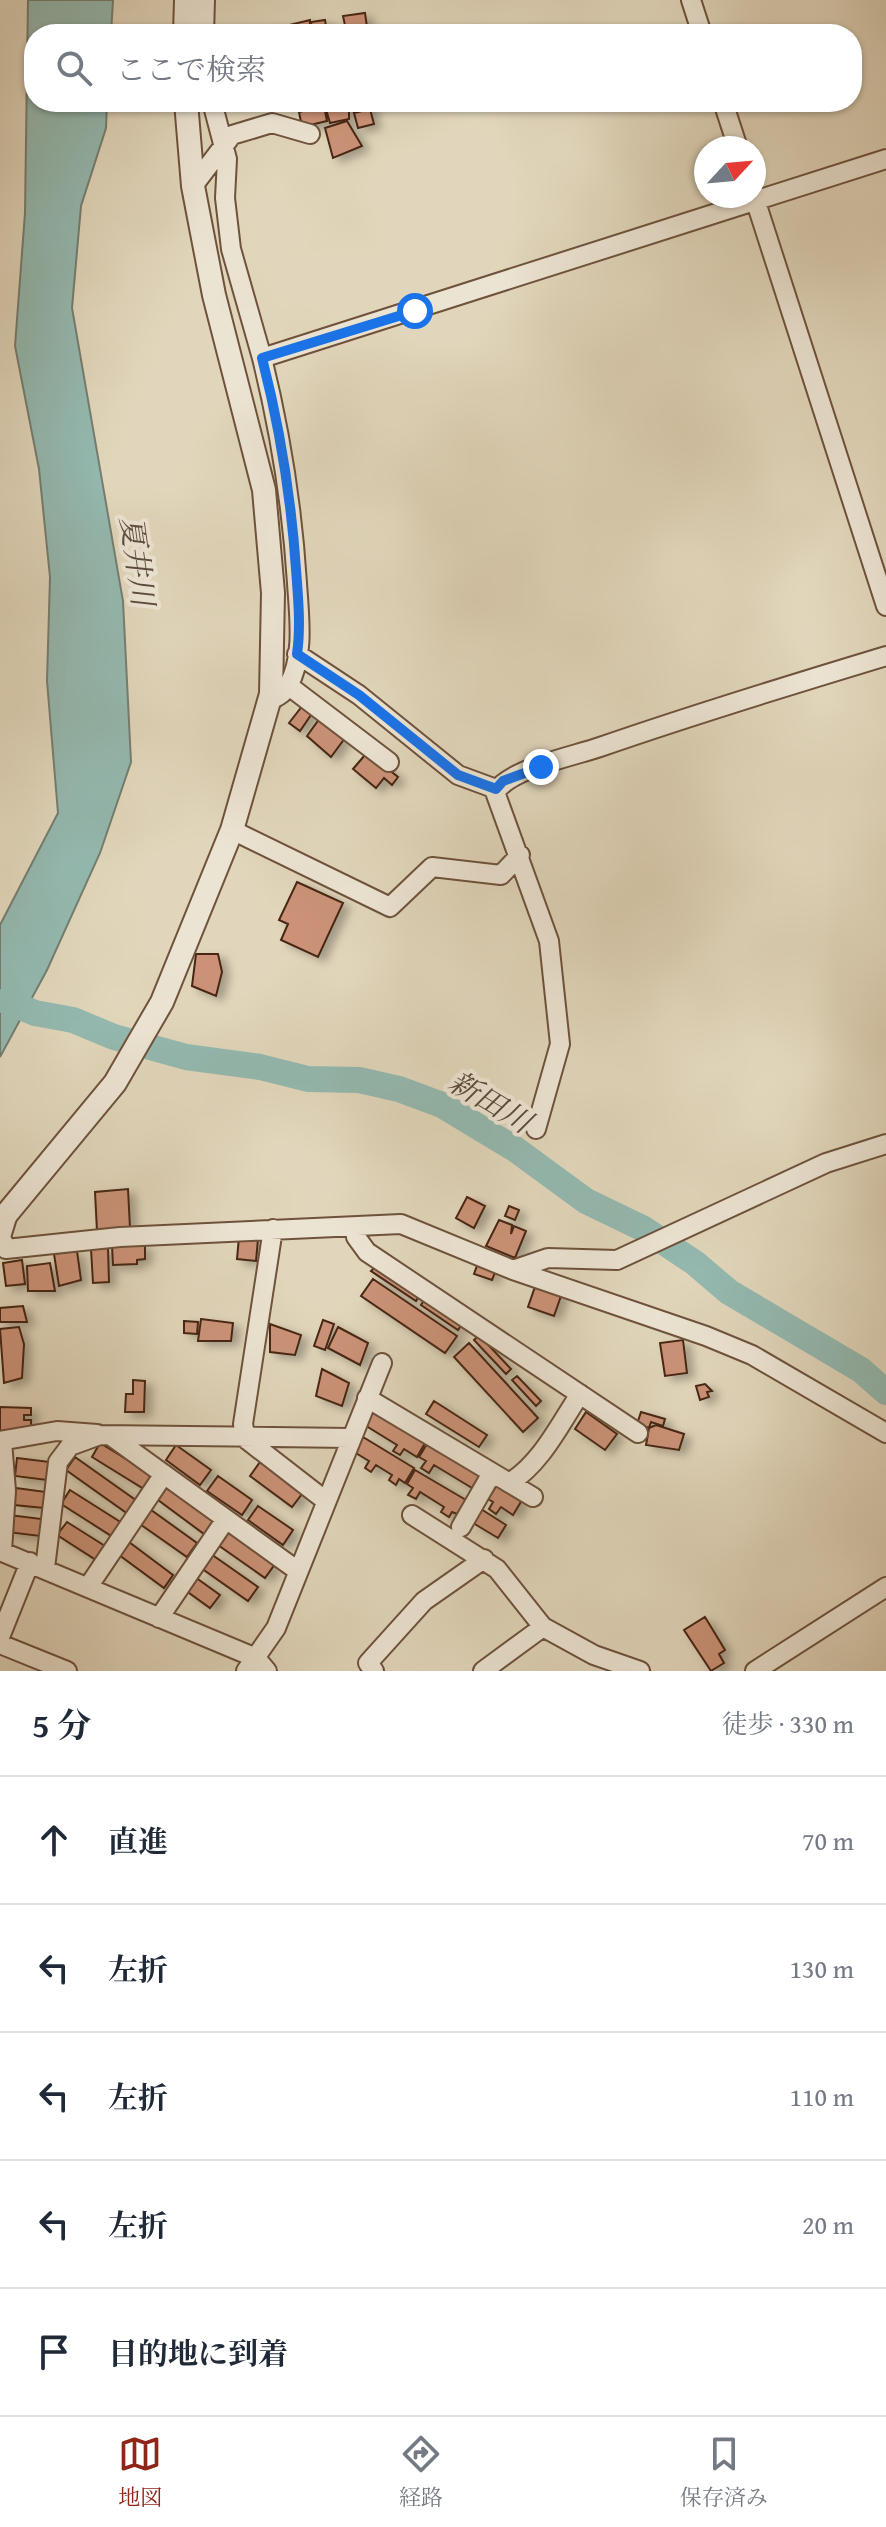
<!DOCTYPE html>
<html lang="ja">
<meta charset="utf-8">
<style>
:root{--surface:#fff;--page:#f2f2f3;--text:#1f2937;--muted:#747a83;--line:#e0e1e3;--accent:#8f2418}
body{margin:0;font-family:"Gentium Book Plus","Noto Serif JP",serif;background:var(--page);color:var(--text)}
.compass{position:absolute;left:694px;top:136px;width:72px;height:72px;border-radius:50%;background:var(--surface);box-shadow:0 2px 6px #0004;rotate:64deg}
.stop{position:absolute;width:24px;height:24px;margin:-18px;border:6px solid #1a73e8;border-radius:50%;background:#fff}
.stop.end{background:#1a73e8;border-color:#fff;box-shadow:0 2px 8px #0008}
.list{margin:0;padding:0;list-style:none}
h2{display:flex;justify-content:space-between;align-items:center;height:104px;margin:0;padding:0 32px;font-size:34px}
h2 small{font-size:26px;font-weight:400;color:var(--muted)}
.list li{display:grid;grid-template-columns:52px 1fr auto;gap:24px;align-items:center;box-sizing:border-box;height:128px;padding:0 32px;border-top:2px solid var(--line)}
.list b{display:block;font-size:30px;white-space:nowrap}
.list em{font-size:26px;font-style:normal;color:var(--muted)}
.icon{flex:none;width:44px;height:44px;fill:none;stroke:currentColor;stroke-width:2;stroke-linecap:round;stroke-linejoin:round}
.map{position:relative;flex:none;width:886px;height:1671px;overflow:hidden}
.search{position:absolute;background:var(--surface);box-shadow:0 2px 6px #0004;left:24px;right:24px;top:24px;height:88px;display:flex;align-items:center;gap:20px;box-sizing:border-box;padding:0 28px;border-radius:32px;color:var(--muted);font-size:30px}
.sheet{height:744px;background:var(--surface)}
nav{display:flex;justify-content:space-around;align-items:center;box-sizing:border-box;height:112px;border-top:2px solid var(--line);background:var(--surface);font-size:22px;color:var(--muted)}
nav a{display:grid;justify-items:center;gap:4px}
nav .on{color:var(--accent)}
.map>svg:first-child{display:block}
.water{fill:#94b9b0;stroke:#757e71;stroke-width:2}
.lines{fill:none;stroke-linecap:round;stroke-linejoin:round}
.river{stroke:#94b9b0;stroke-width:26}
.building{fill:#cb9277;stroke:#472612;stroke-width:2;filter:url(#shadow)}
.minor-casing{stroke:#6e523c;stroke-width:22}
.tertiary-casing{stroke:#6e523c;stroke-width:26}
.minor{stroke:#ece4d3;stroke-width:18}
.tertiary{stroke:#ece4d3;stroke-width:22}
.route{stroke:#1a73e8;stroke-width:10}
.labels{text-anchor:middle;stroke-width:8;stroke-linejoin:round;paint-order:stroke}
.water-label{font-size:30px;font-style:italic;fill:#5a4b3a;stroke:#ece4d3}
</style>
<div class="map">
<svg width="886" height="1671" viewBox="0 0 886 1671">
<defs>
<filter id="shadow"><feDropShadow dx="7" dy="4.5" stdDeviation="4" flood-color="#0004"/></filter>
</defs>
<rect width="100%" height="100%" fill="#e1d6bb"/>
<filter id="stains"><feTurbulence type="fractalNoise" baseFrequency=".0025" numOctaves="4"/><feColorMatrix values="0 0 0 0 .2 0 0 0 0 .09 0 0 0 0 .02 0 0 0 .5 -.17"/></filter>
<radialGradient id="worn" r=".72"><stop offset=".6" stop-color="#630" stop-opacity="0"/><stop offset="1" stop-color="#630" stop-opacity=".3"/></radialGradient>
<path class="water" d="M28,0H113L111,34H34V102H107L106,128L81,206L72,308L123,601L131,762L100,853L47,970L0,1057V925L58,813L47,681L50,577L39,469L15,346L25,213Z"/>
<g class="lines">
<path class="river" d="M6,1001L35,1013L73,1020L114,1037L186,1057L260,1067L308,1079L359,1080L399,1089L442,1105L515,1149L586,1201L644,1229L695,1263L729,1292L861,1370L886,1392"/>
</g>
<path class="building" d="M365,13L367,27L346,30L343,16Z
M310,20V34H287L289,25Z
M325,20L326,26L339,27L340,34H313L311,22Z
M349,102V119L330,123L325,106Z
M350,102H370L372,107L354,113Z
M324,106L327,121L302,127L299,112Z
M370,109L374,124L358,128L354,113Z
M347,121L362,146L333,158L325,128Z
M303,705L313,712L300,731L289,723Z
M320,718L345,738L331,757L307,736Z
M365,755L370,759L372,756L398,777L392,785L384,778L376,788L353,769Z
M297,882L343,903L318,957L281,940L288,924L279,920Z
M196,954H218L222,972L216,996L192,986Z
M128,1189L130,1228L97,1231L95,1192Z
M467,1197L485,1206L474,1228L456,1218Z
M509,1206L519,1210L515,1220L505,1216Z
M499,1220L512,1225L511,1234L514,1226L526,1231L515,1258L486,1246Z
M239,1237L258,1239L256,1261L237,1259Z
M145,1245V1259L137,1260V1264L113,1265L112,1246Z
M108,1248L109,1282L93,1283L91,1249Z
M77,1251L81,1280L59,1286L54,1254Z
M22,1260L25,1284L6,1286L3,1263Z
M50,1263L55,1291H28L27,1266Z
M478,1263L496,1270L492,1280L474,1274Z
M374,1268L419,1296L416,1301L371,1271Z
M373,1279L457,1336L445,1353L361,1296Z
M536,1284L562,1293L554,1316L528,1307Z
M425,1299L462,1324L458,1330L421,1305Z
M23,1306L27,1322H0V1308Z
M201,1319L233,1323L231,1341H198Z
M323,1320L334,1324L325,1350L314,1346Z
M184,1321L198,1322L197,1334L184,1333Z
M270,1324L301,1335L295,1355L270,1352Z
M19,1327L24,1344L22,1378L4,1383L0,1329Z
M338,1327L368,1343L360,1365L328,1348Z
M479,1335L511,1369L506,1374L474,1340Z
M683,1340L687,1373L665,1376L660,1343Z
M469,1343L538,1418L523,1432L454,1357Z
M322,1369L349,1383L342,1406L316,1396Z
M517,1376L541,1401L536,1406L512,1380Z
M133,1380L145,1381L144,1412H125L126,1394H133Z
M705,1384L712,1391L707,1392L709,1397L700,1400L696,1386Z
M434,1401L487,1435L479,1447L426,1414Z
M0,1407L31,1408V1415H24V1420H31V1430L0,1434Z
M372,1410L425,1443L417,1457L404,1449L400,1455L393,1451L397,1445L363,1424Z
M586,1412L617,1434L605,1450L575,1429Z
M641,1412L665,1419L663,1426L651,1422L649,1428L637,1424Z
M656,1425L684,1434L679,1450L646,1445L649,1428Z
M363,1437L414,1468L405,1483L399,1479L396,1485L389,1480L392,1475L376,1465L371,1472L365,1468L369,1461L354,1452Z
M100,1443L152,1475L144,1489L92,1457Z
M427,1444L480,1475L472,1488L434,1465L429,1473L421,1468L426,1461L419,1457Z
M176,1445L211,1470L200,1485L166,1460Z
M75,1457L137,1501L128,1514L66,1470Z
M17,1458L50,1462L47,1480L15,1476Z
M260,1462L302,1494L292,1507L250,1476Z
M415,1470L466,1500L457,1514L452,1512L449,1517L441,1512L444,1507L420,1492L416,1499L408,1495L413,1488L407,1484Z
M218,1476L252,1500L242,1515L207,1491Z
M164,1483L214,1520L204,1534L154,1497Z
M497,1485L522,1500L513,1515L501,1507L496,1514L489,1509L493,1502L488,1499Z
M16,1488L46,1492L44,1508L14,1505Z
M70,1490L122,1523L113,1537L61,1504Z
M258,1506L293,1530L283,1545L248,1520Z
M147,1507L197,1543L187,1557L137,1522Z
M481,1509L506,1525L498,1538L473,1523Z
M9,1515L42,1519L40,1536L7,1532Z
M67,1522L105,1546L96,1560L57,1535Z
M228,1531L275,1564L265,1578L218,1545Z
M125,1539L173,1575L164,1588L115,1552Z
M211,1554L258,1587L248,1601L201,1568Z
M195,1577L220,1595L210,1608L185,1590Z
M705,1617L725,1650L719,1654L724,1663L711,1671L684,1630Z"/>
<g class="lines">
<defs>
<path id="minor" d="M691,0L702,34
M204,34L205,0
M212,102L227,159L225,198L231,249L262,358L886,159
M723,102L738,148
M193,186L232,135L272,123L310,134
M754,196L886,606
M262,358C281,435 292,503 297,583C299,615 305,657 288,686C284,694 276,697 269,701
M297,654L359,695L458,775L496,789
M289,686L389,762
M232,830L390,907L432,867L501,875L520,855
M536,1129L560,1044L549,941L495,792C512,768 571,757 600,747C695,714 790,685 886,656
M8,1214L1,1237L6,1249L120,1237L401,1224L513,1270L548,1258L617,1260L826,1163L886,1144
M355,1227L356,1237L367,1252L638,1433
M273,1229L243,1424L246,1439L326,1501
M513,1270L706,1336L752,1355L886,1433
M367,1398L533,1497
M111,1436L298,1571
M0,1441L57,1431L97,1434
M509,1483C541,1464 560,1424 580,1394
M412,1515L497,1569L543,1627L594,1655L640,1671
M461,1527L492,1473
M0,1551L256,1658L267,1671
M2,1551L6,1491L2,1441
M45,1568L58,1462L70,1446L100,1435L350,1438
M88,1587L164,1474
M159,1618L226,1519
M0,1637L30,1562
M0,1644L67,1671
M246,1671L276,1628L382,1363
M374,1671L368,1663L424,1601L484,1559
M483,1671L543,1627
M755,1671L886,1587"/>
<path id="tertiary" d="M185,34L186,0
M0,1222L115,1083L162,1002L232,830L271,694L273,593L264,490L214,295L193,186L186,102"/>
</defs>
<use href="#minor" class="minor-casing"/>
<use href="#tertiary" class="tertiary-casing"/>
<use href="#minor" class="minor"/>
<use href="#tertiary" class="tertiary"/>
</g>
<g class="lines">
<path class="route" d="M415,311L262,358C280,428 291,496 296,569C298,597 301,626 297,654L359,695L458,775L496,789L503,781L541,767"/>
</g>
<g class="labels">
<g class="water-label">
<text transform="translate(137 561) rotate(82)" y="10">夏井川</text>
<text transform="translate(490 1102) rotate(31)" y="10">新田川</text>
</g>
</g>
<rect width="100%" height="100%" filter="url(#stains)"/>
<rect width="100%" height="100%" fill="url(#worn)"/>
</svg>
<svg class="compass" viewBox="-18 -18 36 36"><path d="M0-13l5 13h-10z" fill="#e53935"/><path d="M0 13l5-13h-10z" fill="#747a83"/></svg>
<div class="stop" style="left:415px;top:311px"></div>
<div class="stop end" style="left:541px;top:767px"></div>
<div class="search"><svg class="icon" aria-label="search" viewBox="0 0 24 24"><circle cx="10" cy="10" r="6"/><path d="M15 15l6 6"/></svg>ここで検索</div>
</div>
<section class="sheet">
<h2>5 分<small>徒歩 · 330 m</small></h2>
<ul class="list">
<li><svg class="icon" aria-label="ahead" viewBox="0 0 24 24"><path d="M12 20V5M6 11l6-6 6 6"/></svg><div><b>直進</b></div><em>70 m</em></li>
<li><svg class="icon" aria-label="left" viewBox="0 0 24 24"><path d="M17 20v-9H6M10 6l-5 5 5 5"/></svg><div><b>左折</b></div><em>130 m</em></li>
<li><svg class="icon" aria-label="left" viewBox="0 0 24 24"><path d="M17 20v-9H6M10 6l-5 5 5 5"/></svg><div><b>左折</b></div><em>110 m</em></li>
<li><svg class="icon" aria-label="left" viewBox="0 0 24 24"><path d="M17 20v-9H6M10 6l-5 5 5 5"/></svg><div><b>左折</b></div><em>20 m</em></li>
<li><svg class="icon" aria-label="arrive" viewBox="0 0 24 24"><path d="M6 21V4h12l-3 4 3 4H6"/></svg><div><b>目的地に到着</b></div></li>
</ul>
</section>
<nav>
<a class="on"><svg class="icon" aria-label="map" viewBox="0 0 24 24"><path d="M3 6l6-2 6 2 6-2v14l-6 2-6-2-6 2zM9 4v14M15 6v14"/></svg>地図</a>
<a><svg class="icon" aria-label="directions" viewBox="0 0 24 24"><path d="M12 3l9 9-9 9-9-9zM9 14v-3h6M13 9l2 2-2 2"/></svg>経路</a>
<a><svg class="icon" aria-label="saved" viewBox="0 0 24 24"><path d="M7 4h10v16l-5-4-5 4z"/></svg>保存済み</a>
</nav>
